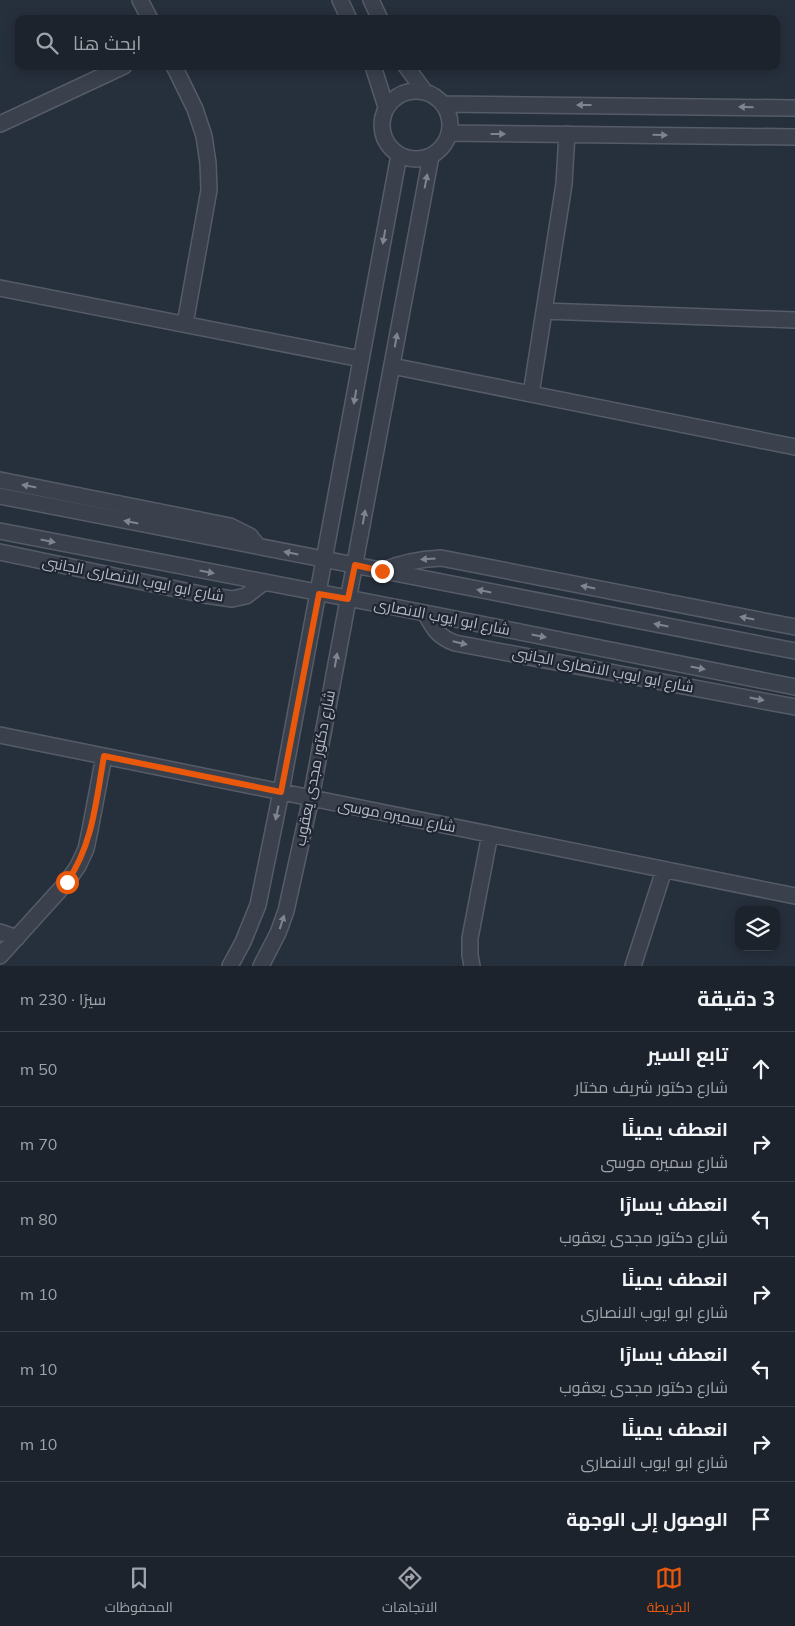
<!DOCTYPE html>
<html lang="ar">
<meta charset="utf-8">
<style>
:root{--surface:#1c232d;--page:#252b35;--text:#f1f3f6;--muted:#a0a4aa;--line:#3a4049;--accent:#ea580c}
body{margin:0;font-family:Mulish,Cairo,sans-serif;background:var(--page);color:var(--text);direction:rtl}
.controls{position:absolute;right:15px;bottom:15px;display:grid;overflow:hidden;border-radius:10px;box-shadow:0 2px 12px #0003}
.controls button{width:45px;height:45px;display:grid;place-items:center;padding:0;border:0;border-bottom:1px solid var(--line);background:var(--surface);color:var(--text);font:25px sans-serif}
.stop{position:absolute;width:15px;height:15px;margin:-11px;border:4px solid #ea580c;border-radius:50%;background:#fff}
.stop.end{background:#ea580c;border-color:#fff;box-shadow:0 1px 5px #0008}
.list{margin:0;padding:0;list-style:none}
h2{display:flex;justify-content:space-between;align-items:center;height:65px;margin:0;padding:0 20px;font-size:21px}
h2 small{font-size:16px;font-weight:400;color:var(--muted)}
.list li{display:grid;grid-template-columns:32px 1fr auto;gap:15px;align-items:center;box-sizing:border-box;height:75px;padding:0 20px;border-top:1px solid var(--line)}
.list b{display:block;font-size:19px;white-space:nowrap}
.list p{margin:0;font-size:16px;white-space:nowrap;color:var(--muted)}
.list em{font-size:16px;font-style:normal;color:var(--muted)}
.icon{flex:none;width:28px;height:28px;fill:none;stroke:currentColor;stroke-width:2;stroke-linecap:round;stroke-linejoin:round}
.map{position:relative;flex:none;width:795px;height:966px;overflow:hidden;direction:ltr}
.search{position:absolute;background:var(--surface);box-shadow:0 2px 12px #0003;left:15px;right:15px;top:15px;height:55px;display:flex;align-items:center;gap:12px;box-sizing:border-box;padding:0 18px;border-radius:10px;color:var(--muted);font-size:19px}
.sheet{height:590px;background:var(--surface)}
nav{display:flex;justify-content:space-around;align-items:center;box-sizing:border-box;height:70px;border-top:1px solid var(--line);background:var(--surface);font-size:14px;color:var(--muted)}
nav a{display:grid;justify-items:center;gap:2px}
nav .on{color:var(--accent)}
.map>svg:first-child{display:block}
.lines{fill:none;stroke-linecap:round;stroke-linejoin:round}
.minor-casing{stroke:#555c67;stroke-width:18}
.minor{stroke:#3a414c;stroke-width:15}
.oneway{fill:#7e8590}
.route{stroke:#ea580c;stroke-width:6}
.labels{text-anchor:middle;stroke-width:4.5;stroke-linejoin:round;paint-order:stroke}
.street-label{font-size:15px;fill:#b6bdc8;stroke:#1f2631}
</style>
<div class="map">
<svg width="795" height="966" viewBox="0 0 795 966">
<rect width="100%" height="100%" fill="#262f3c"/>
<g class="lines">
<defs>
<path id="minor" d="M140,0L150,19
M340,0L349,19
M371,0L380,19
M174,66L195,109L204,136L208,163L209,190L185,324
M373,66L386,107
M406,66L425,92
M382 125a34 34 0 1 1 68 0a34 34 0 1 1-68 0Z
M443,104L795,108
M0,124L124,66
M449,133L795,137
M0,288L361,359
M544,311L795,320
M392,366L795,447
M531,394L564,184L567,134
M0,480L230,526L250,536L258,546
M0,496L795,651
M0,531L425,613L795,687
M0,552L205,595L232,599L246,596L263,583
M382,571C402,562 420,559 441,558L795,627
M425,613C434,629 437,636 455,643L795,707
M0,735L795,896
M0,932L17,938
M0,956L67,882L78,866L86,849L90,830L104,756
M230,966L243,942L258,905L281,792L399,155
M261,966L278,933L286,911L311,798L431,156
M472,966L470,955V938L490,834
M633,966L664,870"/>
</defs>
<use href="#minor" class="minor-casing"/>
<use href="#minor" class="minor"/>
</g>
<defs><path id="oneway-solid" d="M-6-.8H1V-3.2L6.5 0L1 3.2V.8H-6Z" transform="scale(1.25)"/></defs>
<g class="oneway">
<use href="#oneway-solid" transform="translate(584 105) rotate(-180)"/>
<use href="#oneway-solid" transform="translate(746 107) rotate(-179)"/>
<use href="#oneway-solid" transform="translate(498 134)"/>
<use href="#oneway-solid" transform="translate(660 135) rotate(1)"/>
<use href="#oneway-solid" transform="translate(426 181) rotate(-79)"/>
<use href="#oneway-solid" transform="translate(384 237) rotate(100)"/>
<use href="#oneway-solid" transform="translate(396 340) rotate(-80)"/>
<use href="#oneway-solid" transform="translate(355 397) rotate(100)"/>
<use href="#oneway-solid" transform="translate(29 486) rotate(-169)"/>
<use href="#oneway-solid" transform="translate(364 517) rotate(-80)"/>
<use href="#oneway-solid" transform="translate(131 522) rotate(-169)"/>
<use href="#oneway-solid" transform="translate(48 541) rotate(11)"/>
<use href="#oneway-solid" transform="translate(291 553) rotate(-169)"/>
<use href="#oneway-solid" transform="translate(428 559) rotate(177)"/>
<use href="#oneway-solid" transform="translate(207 572) rotate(11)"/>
<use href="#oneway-solid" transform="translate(588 587) rotate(-169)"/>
<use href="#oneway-solid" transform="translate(484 591) rotate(-169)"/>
<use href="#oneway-solid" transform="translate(747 618) rotate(-169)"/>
<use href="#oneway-solid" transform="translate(661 625) rotate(-169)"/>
<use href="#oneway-solid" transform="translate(539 636) rotate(11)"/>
<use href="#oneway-solid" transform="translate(460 643) rotate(13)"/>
<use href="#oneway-solid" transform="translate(336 660) rotate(-80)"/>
<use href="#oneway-solid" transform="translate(698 668) rotate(11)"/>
<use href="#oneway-solid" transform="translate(757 699) rotate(11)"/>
<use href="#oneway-solid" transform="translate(277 813) rotate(102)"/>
<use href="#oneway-solid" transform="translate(282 922) rotate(-72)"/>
</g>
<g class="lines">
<path class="route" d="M67,882C93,844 96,801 104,756L281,792L319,594L348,599L355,565L382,571"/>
</g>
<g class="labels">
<g class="street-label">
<text transform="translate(133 579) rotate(11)" y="5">شارع ابو ايوب الانصارى الجانبى</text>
<text transform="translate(442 617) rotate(11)" y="5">شارع ابو ايوب الانصارى</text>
<text transform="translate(603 670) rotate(11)" y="5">شارع ابو ايوب الانصارى الجانبى</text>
<text transform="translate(315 768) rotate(-79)" y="5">شارع دكتور مجدى يعقوب</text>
<text transform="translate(397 816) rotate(11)" y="5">شارع سميره موسى</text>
</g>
</g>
</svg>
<div class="controls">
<button><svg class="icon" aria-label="layers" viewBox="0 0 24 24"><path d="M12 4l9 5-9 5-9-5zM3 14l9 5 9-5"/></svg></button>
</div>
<div class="stop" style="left:67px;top:882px"></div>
<div class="stop end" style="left:382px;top:571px"></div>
<div class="search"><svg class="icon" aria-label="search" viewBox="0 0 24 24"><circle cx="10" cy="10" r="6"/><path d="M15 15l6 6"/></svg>ابحث هنا</div>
</div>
<section class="sheet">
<h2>3 دقيقة<small>سيرًا · 230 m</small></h2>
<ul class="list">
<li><svg class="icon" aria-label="ahead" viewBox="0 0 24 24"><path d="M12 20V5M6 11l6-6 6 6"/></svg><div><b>تابع السير</b><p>شارع دكتور شريف مختار</p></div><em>50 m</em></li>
<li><svg class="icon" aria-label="right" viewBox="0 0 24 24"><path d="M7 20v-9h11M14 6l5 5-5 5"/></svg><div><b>انعطف يمينًا</b><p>شارع سميره موسى</p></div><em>70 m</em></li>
<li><svg class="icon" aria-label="left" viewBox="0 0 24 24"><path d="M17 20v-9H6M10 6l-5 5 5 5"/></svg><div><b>انعطف يسارًا</b><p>شارع دكتور مجدى يعقوب</p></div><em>80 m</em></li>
<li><svg class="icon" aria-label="right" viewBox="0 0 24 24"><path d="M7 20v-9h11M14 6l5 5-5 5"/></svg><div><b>انعطف يمينًا</b><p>شارع ابو ايوب الانصارى</p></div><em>10 m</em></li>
<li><svg class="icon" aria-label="left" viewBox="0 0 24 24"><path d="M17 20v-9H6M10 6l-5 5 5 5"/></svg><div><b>انعطف يسارًا</b><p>شارع دكتور مجدى يعقوب</p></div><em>10 m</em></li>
<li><svg class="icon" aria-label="right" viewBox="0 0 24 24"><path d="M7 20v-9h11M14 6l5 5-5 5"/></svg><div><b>انعطف يمينًا</b><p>شارع ابو ايوب الانصارى</p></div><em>10 m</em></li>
<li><svg class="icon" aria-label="arrive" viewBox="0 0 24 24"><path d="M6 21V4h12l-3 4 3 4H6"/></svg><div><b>الوصول إلى الوجهة</b></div></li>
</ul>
</section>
<nav>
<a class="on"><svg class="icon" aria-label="map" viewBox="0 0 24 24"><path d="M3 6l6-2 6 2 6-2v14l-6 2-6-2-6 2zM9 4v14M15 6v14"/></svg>الخريطة</a>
<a><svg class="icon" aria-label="directions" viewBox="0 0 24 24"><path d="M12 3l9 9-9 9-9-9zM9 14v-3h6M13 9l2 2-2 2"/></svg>الاتجاهات</a>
<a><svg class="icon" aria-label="saved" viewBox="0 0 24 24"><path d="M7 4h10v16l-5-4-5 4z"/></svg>المحفوظات</a>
</nav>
